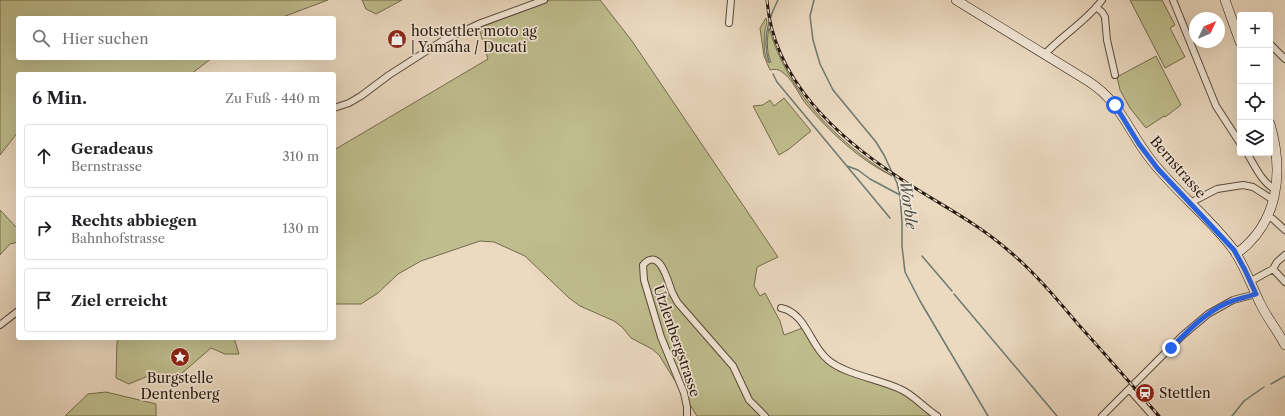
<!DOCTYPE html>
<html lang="de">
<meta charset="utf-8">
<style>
:root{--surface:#fff;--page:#f2f2f2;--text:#202124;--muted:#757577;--line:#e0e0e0}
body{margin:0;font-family:"Libre Caslon Text",serif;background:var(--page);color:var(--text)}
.controls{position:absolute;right:12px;top:12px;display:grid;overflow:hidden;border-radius:4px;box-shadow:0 4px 16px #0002}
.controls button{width:36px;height:36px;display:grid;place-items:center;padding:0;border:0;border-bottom:1px solid var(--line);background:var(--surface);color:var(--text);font:20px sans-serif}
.compass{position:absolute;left:1189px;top:12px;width:36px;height:36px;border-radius:50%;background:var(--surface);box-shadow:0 4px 16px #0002;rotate:46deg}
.stop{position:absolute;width:12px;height:12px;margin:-9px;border:3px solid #2563eb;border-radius:50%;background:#fff}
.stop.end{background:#2563eb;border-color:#fff;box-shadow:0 1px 4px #0008}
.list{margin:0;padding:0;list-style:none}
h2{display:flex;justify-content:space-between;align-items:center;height:52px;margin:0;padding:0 16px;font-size:17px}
h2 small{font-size:13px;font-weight:400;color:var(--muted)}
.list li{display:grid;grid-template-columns:26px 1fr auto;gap:12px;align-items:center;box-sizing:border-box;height:64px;margin:0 8px 8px;padding:0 8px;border:1px solid var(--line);border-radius:4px}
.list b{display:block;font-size:15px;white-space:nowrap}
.list p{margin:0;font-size:13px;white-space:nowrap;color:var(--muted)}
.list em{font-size:13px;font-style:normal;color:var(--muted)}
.icon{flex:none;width:22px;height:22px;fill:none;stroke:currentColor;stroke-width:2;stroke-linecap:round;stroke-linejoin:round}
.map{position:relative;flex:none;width:1285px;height:416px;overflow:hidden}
.search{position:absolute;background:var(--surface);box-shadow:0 4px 16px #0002;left:16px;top:16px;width:320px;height:44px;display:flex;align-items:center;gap:10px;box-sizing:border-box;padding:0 14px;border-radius:4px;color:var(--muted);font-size:15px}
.panel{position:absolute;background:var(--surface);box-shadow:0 4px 16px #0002;left:16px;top:72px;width:320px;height:268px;border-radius:4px}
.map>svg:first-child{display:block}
.green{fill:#bfbd8d;stroke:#736b4e}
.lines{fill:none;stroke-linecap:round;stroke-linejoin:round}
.stream{stroke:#6b7a70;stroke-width:1.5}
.street-casing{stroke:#58493b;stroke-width:8}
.secondary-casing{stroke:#27190f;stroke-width:10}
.street{stroke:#f2e6d6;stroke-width:6}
.secondary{stroke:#f2e6d6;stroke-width:9}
.rail-casing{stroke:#27190f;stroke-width:3}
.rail{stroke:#f2e6d6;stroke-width:1.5;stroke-dasharray:4.5;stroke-linecap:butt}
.route{stroke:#2563eb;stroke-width:5}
.labels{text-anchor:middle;stroke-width:3.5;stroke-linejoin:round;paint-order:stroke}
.poi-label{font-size:14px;fill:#27190f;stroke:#f2e6d6;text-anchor:start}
.street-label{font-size:14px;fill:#27190f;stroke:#f2e6d6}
.water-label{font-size:15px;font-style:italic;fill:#4f5148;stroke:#f2e6d6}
</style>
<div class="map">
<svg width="1285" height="416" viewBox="0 0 1285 416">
<rect width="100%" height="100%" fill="#ebd9c0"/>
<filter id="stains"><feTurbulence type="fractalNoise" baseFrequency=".005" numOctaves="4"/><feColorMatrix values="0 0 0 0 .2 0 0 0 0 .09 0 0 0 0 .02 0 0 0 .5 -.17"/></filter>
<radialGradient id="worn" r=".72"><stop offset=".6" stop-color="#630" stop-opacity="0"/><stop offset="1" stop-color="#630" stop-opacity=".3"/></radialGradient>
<path class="green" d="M0,0H328L280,18H18V58H212L191,74H18V132L0,155Z
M362,0H402L376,14L366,9Z
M550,0H600L632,41L778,257L757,267L754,286L760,296L765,293L780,321L784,335L805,327L827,359L890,385L937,416H697L659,355L652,349L631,338L622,327L614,321L580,306L569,298L525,256L494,242L480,241L421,261L398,274L378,293L361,304H334V150L488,59L479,28Z
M1130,0H1162L1175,25L1170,28L1185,57L1165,68Z
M766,18C768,23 766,25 765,30C764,40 763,53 768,62H771C766,52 767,38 769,28C787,92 837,142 892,176C858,159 830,132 806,104C798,94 793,79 782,72C779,69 774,69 770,70L764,56L760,28Z
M1156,56L1181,105L1165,117L1164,116L1146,128L1130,108L1120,90L1117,77Z
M784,98L811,131L789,149L779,155L753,106L763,105L770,100L774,106Z
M0,210L18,229V242L10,244L0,255Z
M120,338H234L239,354H225L211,348L173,381L148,376L129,384L116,378L117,342Z
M106,392L156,404V416H65L88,394Z"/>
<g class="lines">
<path class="stream" d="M814,0L810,16L813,40L820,64L833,90L876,142L884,155L897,183L900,195L902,223V246L905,272L920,301L988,416
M769,62C762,41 768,19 778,0
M773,74L777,82L890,218
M847,166L858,170L870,179L900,195
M922,256L952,291
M954,294L1057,416
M1271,384L1285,376
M1232,416L1244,401L1264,387"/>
<defs>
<path id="street" d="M1173,0L1216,106L1240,143
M1096,7L1102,12L1105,17L1107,40L1115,75
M729,23L731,0
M1270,44L1285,59
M1044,55C1061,36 1087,21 1102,0
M334,108L349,103L361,96L389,75L442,41L481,23L544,0
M1247,153C1255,166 1262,183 1276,190
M1190,203L1217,189L1243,185L1253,187L1273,200
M1267,216L1273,219L1285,230
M1273,269L1285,282
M1251,281L1273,269L1277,262L1285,255
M781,308C806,313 810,345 827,359C843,374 879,379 900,389C914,395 924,408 937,416
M0,325L18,311
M1129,389L1153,416
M687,416V407L684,393L661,337L644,280L643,265C660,246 668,282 672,292C674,296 676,300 678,303L733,366L749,400L765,416
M1102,416L1182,336L1208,314L1233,300L1256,294"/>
<path id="secondary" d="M956,0L1088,81C1121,102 1128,131 1151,160C1176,192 1209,217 1233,249C1245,266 1251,285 1260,303C1267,318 1278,331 1285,345
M1225,0L1240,42
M1236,254C1279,223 1284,172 1270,124"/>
</defs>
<use href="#street" class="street-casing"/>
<use href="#secondary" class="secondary-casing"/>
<use href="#street" class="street"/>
<use href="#secondary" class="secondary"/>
<defs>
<path id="rail" d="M767,0C773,80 838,138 901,179C937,203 976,222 1009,251C1034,272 1056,298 1077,323C1105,354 1132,385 1159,416"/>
</defs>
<use href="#rail" class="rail-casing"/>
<use href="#rail" class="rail"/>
</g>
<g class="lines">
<path class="route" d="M1115,105L1139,144L1158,169L1234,250L1245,270L1256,294C1247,297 1236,299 1227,303C1205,313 1188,331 1171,348"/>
</g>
<defs>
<symbol id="shop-disc" viewBox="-11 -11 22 22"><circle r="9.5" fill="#8f2418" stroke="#f2e6d6"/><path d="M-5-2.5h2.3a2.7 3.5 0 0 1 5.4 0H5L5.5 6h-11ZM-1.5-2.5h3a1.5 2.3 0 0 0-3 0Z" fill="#fff"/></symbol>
<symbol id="sight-disc" viewBox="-11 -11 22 22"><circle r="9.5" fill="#8f2418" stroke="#f2e6d6"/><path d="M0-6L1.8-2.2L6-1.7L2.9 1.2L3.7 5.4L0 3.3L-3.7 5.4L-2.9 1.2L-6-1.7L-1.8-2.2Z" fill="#fff"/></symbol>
<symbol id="station-disc" viewBox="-11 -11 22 22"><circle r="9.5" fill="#8f2418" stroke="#f2e6d6"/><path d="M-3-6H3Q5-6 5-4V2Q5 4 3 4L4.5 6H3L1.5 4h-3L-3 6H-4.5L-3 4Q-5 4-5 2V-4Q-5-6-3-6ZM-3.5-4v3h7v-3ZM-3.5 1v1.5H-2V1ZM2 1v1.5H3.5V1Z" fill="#fff"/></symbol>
</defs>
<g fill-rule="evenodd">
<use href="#shop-disc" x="386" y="28" width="22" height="22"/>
<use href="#sight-disc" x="169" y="346" width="22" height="22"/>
<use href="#station-disc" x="1134" y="382" width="22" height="22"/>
</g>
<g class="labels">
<g class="poi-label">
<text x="411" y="36">hotstettler moto ag<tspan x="411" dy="16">| Yamaha / Ducati</tspan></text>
<text x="180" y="383" text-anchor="middle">Burgstelle<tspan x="180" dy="16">Dentenberg</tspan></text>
<text x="1159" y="398">Stettlen</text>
</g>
<g class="street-label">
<text transform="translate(1178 167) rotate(49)" y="5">Bernstrasse</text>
<text transform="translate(677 341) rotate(71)" y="5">Utzlenbergstrasse</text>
</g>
<g class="water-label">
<text transform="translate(908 205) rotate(82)" y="5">Worble</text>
</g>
</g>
<rect width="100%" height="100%" filter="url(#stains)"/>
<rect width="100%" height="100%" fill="url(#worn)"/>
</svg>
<div class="controls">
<button>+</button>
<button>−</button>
<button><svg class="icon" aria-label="locate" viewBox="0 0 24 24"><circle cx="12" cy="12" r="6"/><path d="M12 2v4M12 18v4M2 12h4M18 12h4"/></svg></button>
<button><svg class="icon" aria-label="layers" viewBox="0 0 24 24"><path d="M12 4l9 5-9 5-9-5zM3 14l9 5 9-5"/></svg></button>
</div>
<svg class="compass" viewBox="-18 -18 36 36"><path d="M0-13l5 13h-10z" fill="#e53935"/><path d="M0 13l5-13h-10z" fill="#757577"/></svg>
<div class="stop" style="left:1115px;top:105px"></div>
<div class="stop end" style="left:1171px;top:348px"></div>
<div class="search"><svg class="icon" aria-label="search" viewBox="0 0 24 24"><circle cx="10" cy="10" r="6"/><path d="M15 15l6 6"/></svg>Hier suchen</div>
<section class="panel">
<h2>6 Min.<small>Zu Fuß · 440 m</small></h2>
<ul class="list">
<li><svg class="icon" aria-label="ahead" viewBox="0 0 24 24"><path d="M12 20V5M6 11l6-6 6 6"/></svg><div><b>Geradeaus</b><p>Bernstrasse</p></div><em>310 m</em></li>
<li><svg class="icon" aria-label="right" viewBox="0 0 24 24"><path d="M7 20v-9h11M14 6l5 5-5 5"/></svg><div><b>Rechts abbiegen</b><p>Bahnhofstrasse</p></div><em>130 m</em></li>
<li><svg class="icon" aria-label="arrive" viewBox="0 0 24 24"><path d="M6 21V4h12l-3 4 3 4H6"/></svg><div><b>Ziel erreicht</b></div></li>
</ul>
</section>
</div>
